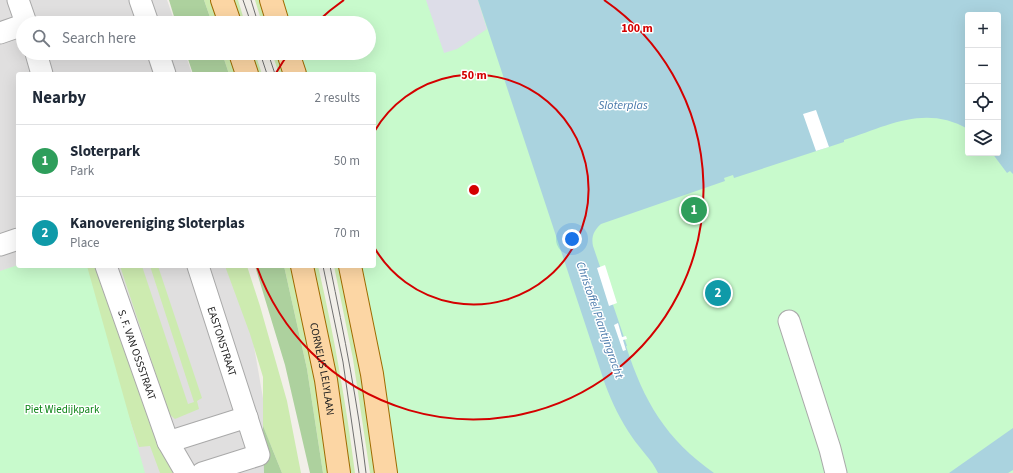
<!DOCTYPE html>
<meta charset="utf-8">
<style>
:root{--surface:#fff;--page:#f2f2f3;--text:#1f2937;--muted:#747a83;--line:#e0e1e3;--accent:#7c3aed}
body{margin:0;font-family:"Source Sans 3",sans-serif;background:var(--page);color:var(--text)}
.controls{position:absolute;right:12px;top:12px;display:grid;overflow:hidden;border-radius:4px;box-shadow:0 4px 16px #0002}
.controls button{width:36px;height:36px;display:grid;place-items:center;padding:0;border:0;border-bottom:1px solid var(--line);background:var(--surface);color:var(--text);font:20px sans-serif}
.you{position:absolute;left:572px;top:239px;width:14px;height:14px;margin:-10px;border:3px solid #fff;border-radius:50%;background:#1a73e8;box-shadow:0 0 0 6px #1a73e833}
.badge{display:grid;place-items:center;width:26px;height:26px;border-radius:50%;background:var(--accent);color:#fff;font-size:13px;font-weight:700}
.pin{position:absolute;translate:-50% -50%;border:2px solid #fff;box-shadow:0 1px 4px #0006}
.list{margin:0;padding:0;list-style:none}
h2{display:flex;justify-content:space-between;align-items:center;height:52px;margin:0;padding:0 16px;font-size:17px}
h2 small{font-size:13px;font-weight:400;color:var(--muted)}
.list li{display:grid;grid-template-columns:26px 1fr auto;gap:12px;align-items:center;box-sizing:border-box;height:72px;padding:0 16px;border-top:1px solid var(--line)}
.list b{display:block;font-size:15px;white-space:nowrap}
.list p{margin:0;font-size:13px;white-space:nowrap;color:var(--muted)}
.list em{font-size:13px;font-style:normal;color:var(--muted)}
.icon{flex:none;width:22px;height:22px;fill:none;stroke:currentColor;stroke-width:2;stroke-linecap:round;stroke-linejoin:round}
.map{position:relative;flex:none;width:1013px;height:473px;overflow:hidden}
.search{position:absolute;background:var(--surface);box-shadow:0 4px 16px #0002;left:16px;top:16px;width:360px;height:44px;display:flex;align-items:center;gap:10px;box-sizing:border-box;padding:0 14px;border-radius:22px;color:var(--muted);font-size:15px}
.panel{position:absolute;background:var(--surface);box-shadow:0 4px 16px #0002;left:16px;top:72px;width:360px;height:196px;border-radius:4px}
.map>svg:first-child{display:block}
.residential{fill:#e0dfdf}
.grass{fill:#cdebb0}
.forest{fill:#add19e}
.park{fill:#c8facc;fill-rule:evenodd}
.plaza{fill:#dddde8}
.water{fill:#aad3df}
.pier{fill:#fff}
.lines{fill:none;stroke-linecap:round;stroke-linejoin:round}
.minor-casing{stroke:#a9a9a9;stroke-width:23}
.major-casing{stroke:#a06b00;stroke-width:24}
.minor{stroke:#fff;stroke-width:21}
.major{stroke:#fcd6a4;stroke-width:22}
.tram{stroke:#707070;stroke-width:1}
.ring{fill:none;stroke:#d40000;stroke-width:2}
.labels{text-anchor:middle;stroke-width:3;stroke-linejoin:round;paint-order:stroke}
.street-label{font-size:11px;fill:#222;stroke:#fff}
.park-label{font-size:11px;fill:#0c8416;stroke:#fff}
.water-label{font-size:12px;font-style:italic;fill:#4a7aab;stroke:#fff}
.centre{fill:#d40000;stroke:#fff;stroke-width:2}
.ring-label{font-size:12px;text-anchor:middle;font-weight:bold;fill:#d40000;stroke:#fff;stroke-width:3;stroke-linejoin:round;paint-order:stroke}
</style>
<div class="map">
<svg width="1013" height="473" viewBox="0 0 1013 473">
<rect width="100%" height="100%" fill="#f2efe9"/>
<path class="residential" d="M0,0H167L175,23H23V53H185L192,74H18V266H240L276,473H125L0,344Z"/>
<path class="grass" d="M204,0H214L222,23H212Z
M232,0H238L245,23H239Z
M255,0H263L270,23H262Z
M222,53H232L238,74H229Z
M249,53H255L262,74H256Z
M272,53H280L287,74H279Z
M78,266H106L176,473H160L150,446L139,447Z
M120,266H142L188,404L194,402L150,266H158L202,398L197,401L199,409L175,419L169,414Z
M225,266H247L260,306L287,401L301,473H282L263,426V377L250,334Z
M284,266H294L299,288L331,473H323L307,369Z
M311,266H318C334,335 346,403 355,473H348Z
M334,266H342L355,328L378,473H370L353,359Z"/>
<path class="forest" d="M169,0H204L212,23H176Z
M186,53H222L229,74H193Z
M255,266H284L307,369L323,473H310L285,365Z
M263,426L282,473H264Z"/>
<path class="park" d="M281,0H1013V473H395L359,266H374V74H305L298,53H369V23H288ZM968,15H998V153H968Z
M18,265V266H87L145,473H0V271Z"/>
<path class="plaza" d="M426,0H478L487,29L457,49L444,53Z"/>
<path class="water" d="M478,0H1013V174L1010,171L1007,173L992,153H998V15H968V129C925,104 887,126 844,140V142L734,178L733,175L724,178L725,181L601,224C594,230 591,237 593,246L627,346H626C644,402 666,439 714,473H658C652,460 640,449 632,437C621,421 612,403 605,384Z
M1013,428V470L1008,473H949Z"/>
<path class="pier" d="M816,110L829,147L816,151L803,114Z
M605,265L617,303L609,306L597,268Z
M618,323L622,337L626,336L627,339L623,340L626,350L623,351L614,325Z"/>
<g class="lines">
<defs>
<g id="minor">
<path d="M18,0L26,23"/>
<path d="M140,0L148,23"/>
<path d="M0,33L23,25"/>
<path d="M36,53L42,74"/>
<path d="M158,53L165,74"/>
<path d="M0,245L18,239"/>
<path id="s1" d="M106,266L168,442L186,473"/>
<path id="s2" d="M198,266L259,455L202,473"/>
<path d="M789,321L830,449L836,473"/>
<path d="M168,442L247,417"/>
</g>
<g id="major">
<path d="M222,0L230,23"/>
<path d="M271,0L278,23"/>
<path d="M240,53L247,74"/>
<path d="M288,53L295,74"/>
<path id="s3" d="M302,266L326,380L339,473"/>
<path d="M350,266L372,374L386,473"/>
</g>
</defs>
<use href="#minor" class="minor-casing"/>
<use href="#major" class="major-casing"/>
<use href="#minor" class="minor"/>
<use href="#major" class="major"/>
<path class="tram" d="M243,0L251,23
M251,0L258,23
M260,53L267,74
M268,53L275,74
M323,266L343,362L359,473
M330,266C344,335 358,403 366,473"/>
</g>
<g class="ring">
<path d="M374 132A115 115 0 1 1 374 247"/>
<path d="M276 73A230 230 0 0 1 289 53M317 22A230 230 0 0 1 344 0M604 0A230 230 0 1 1 257 267"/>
</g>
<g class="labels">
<g class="street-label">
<text dy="4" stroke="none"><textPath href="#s2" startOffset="79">EASTONSTRAAT</textPath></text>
<text dy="4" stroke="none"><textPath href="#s1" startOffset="94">S. F. VAN OSSSTRAAT</textPath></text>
<text dy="4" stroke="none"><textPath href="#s3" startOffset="105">CORNELIS LELYLAAN</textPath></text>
</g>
<g class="park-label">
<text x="62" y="413">Piet Wiedijkpark</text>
</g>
<g class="water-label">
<text x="623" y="109">Sloterplas</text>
<text transform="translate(600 320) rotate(71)" y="4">Christoffel Plantijngracht</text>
</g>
</g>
<circle cx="474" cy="190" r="6" class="centre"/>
<g class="ring-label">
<text x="637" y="32">100 m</text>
<text x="474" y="79">50 m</text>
</g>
</svg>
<div class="controls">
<button>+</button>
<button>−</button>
<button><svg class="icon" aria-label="locate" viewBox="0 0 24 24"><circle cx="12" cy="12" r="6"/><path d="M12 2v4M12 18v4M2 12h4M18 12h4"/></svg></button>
<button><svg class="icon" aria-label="layers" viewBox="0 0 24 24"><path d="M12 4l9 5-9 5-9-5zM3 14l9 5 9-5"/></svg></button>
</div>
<div class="you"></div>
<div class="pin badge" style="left:694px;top:210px;background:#2e9e5b">1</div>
<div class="pin badge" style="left:718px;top:293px;background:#0f9aa8">2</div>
<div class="search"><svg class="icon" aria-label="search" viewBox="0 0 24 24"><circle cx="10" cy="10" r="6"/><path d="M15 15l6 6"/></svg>Search here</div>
<section class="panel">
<h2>Nearby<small>2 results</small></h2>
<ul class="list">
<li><span class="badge" style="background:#2e9e5b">1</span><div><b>Sloterpark</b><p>Park</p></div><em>50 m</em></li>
<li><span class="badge" style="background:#0f9aa8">2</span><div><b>Kanovereniging Sloterplas</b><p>Place</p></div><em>70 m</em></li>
</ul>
</section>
</div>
